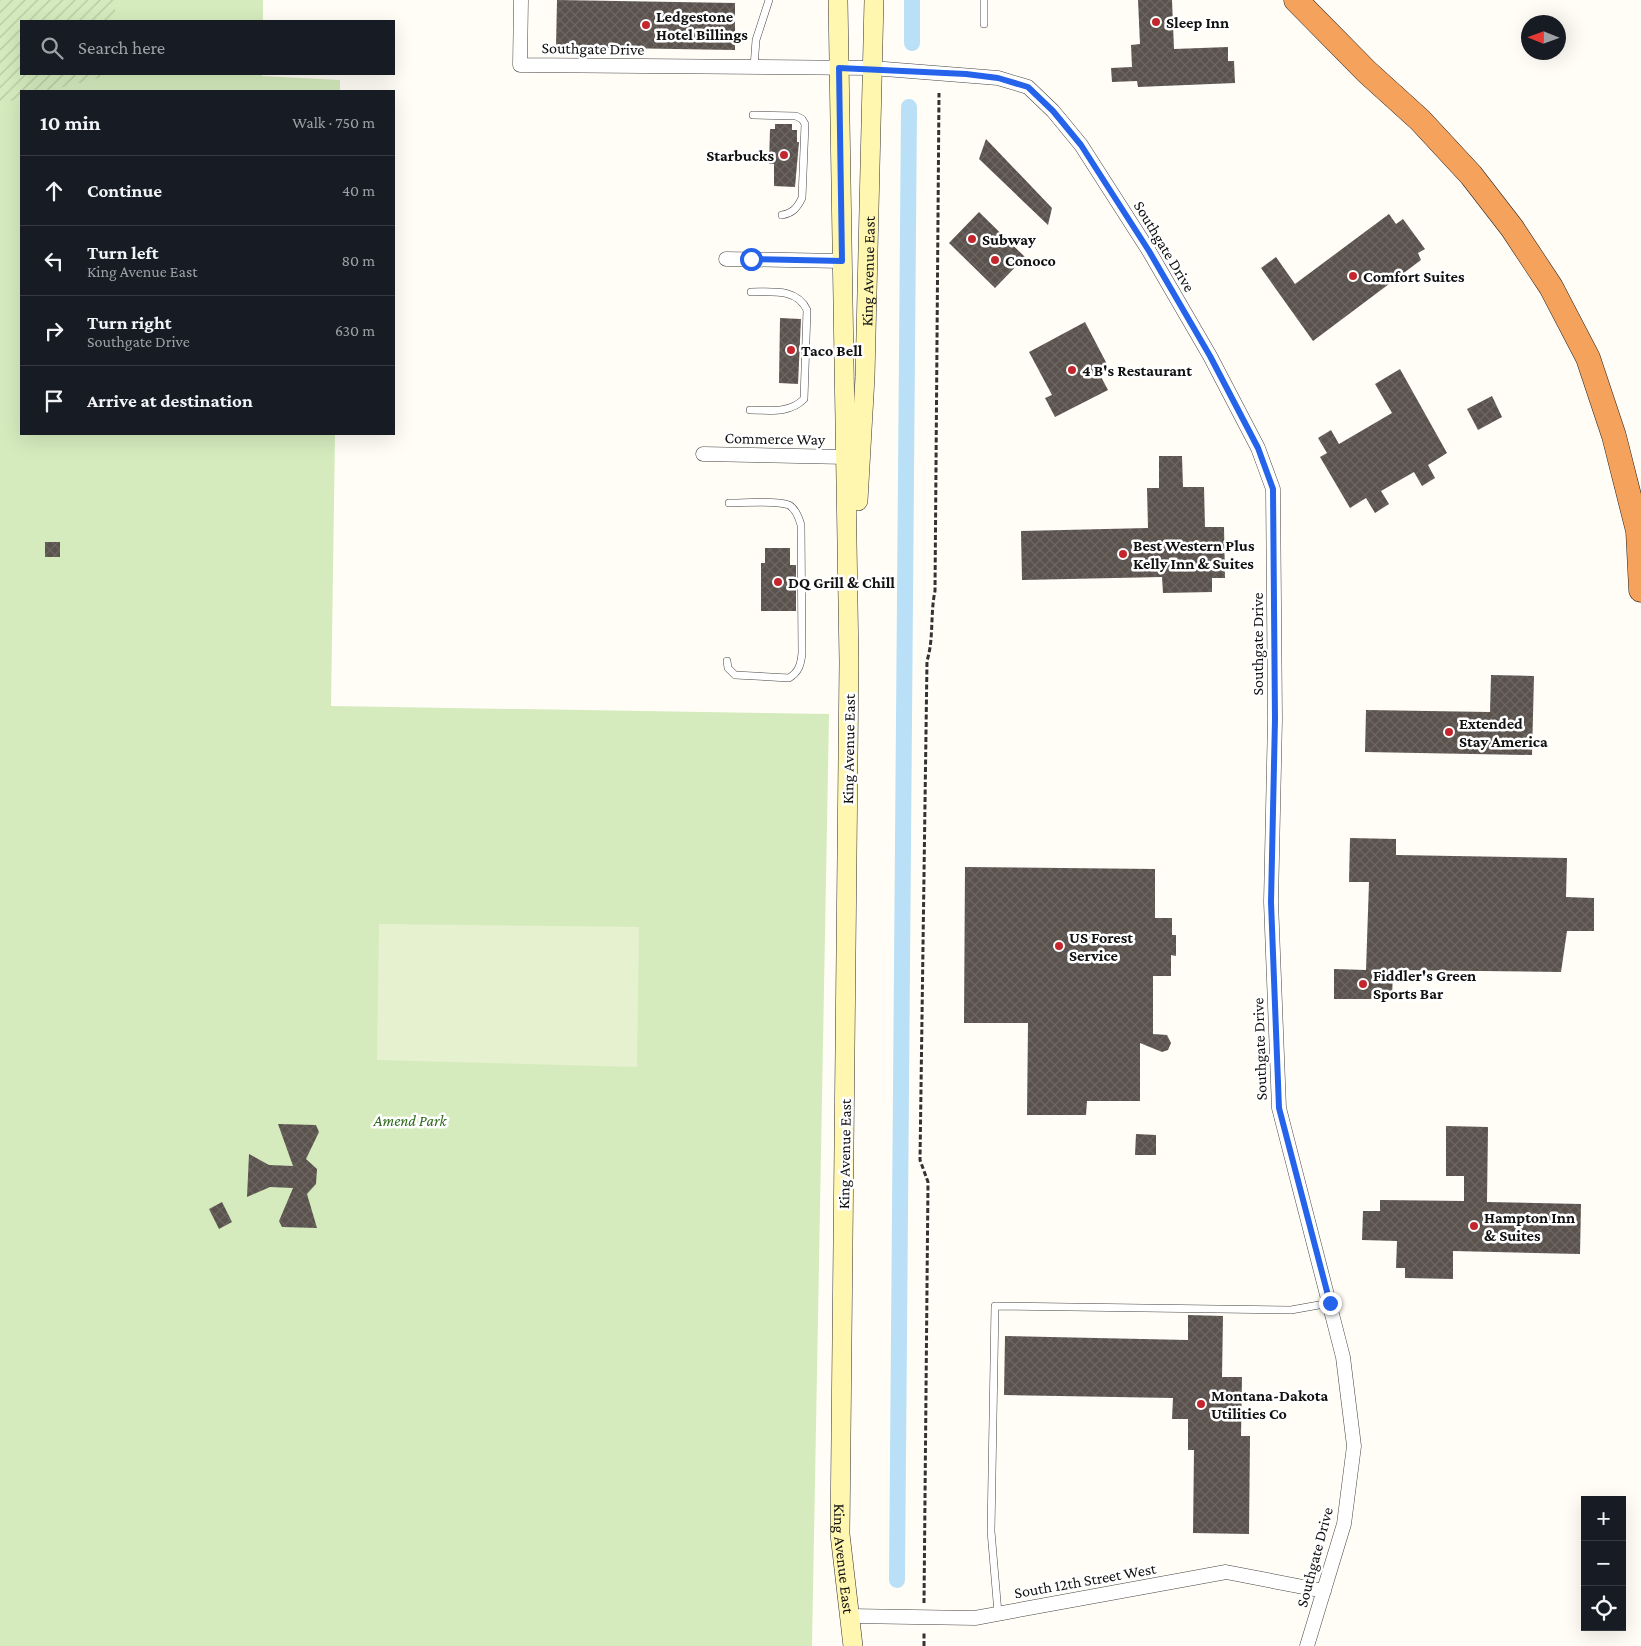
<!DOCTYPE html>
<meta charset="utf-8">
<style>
:root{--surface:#171b24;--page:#20242c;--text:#f1f3f6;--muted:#9ea1a6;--line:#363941}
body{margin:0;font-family:"Crimson Pro",serif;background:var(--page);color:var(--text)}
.controls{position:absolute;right:15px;bottom:15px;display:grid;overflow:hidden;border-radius:0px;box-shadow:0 5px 20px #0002}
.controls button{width:45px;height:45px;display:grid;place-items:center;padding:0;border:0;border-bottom:1px solid var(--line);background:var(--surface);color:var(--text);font:25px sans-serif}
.compass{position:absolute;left:1521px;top:15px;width:45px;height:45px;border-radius:50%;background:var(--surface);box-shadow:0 5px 20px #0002;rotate:271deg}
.stop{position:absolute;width:15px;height:15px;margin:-11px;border:4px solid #2563eb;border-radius:50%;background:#fff}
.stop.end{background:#2563eb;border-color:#fff;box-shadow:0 1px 5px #0008}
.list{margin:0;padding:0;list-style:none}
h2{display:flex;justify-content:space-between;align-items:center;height:65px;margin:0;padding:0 20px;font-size:21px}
h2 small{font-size:16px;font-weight:400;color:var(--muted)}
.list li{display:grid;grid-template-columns:32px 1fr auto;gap:15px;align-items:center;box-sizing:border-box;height:70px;padding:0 20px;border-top:1px solid var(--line)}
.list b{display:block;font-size:19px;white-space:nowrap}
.list p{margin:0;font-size:16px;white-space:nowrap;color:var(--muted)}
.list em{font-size:16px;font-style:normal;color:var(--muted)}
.icon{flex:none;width:28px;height:28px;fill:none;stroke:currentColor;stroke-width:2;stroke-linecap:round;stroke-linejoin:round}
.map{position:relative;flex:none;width:1641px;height:1646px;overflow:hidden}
.search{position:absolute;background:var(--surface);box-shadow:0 5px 20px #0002;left:20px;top:20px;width:375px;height:55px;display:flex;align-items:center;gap:12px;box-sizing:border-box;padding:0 18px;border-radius:0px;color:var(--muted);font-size:19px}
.panel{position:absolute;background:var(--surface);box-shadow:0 5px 20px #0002;left:20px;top:90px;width:375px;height:345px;border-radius:0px}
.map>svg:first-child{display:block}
.park{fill:#d5ebbd}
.garden{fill:url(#garden-furrows)}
.pitch{fill:#e6f2cf}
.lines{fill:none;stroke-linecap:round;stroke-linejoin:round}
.canal{stroke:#b9e0f7;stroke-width:16}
.building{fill:url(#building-cross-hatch)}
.service-casing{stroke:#444;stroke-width:8}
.minor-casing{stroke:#444;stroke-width:15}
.secondary-casing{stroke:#333;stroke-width:20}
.motorway-casing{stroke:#222;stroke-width:25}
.path{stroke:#333;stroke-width:3;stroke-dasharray:5 2.5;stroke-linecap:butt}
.service{stroke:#fff;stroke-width:7}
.minor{stroke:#fff;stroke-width:14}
.secondary{stroke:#fff6b0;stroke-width:19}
.motorway{stroke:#f5a25d;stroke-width:24}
.route{stroke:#2563eb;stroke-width:6}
.poi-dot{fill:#c4262e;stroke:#fff;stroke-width:2}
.labels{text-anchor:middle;stroke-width:5;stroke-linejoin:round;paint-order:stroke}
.poi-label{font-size:16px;font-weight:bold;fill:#111;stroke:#fff;text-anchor:start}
.street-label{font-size:16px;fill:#111;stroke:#fff}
.park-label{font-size:16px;font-style:italic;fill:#2f6b1f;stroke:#fff}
</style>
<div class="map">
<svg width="1641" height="1646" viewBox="0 0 1641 1646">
<defs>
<pattern id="garden-furrows" width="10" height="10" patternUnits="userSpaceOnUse" patternTransform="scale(1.25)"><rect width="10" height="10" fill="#d5ebbd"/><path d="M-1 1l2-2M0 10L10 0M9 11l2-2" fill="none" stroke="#b6c8a1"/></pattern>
<pattern id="building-cross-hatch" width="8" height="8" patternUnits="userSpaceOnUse" patternTransform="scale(1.25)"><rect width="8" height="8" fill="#5a524d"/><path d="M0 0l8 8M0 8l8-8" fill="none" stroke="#6d6662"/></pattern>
</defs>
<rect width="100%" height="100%" fill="#fffdf5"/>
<path class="park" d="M0,0H263V21H21V74H262V76L340,80V91H21V434H335L331,706L829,714L812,1646H0Z"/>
<path class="garden" d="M0,0H115V21H21V74H114L48,91H21V98L0,104Z"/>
<path class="pitch" d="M379,924L639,927L637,1067L377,1060Z"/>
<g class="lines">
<path class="canal" d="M912,43V0
M897,1580L909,107"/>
</g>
<path class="building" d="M557,0L735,3V50L556,47Z
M1138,0H1172L1174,49L1228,47V61H1234L1235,83L1138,87L1137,81L1112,82L1111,68L1132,67L1131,45L1140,44Z
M775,124H792V130H797V142H799L795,187L774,186V164H769L770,129H775Z
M986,139L1052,208L1048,225L979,159Z
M979,212L1025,257L995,288L949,243Z
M1389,214L1396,224L1403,219L1425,249L1418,253L1421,260L1313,341L1261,268L1276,257L1295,284Z
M780,318L801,319L798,384L779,383Z
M1085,322L1109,368L1099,373L1108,390L1055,417L1045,398L1052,395L1029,352Z
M1400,369L1447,453L1428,465L1435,478L1422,486L1414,472L1381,491L1389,504L1375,513L1366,498L1350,508L1320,457L1327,453L1318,438L1331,430L1339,444L1392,413L1375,384Z
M1492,396L1502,417L1478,430L1467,409Z
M1159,456H1182L1183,487H1204L1205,527H1224L1225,578H1212V592L1163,593L1162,577L1022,580L1021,531L1148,528L1147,488H1159Z
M45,542H60V557H45Z
M765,548H790V565H796V611H761V563H765Z
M1491,675L1534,676L1532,755L1365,752L1366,710L1490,712Z
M1350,838L1396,839V855L1567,858L1566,897L1594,898V931H1567L1561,972L1393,970L1392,999H1334V969L1366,970L1369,882H1349Z
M965,867L1155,869V918H1172V935H1176V956L1171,955V976H1153V1034L1167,1035L1171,1043L1168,1050L1162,1052L1140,1043V1101H1087L1086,1115H1027L1028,1023H964Z
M278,1124L316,1125L319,1132L306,1159L317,1169L316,1184L307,1194L317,1228L282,1227L279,1221L293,1188L270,1187L247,1197L249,1154L269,1165L293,1166Z
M1446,1126L1488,1127L1487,1202L1581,1204L1580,1254L1453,1251V1279L1405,1278V1268H1396L1397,1241L1362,1240L1363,1211H1380V1200L1464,1201V1176H1446Z
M1136,1134L1156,1135V1155H1135Z
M222,1202L232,1222L219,1229L209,1209Z
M1188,1315L1223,1316L1222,1377H1242L1241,1436H1250L1249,1534L1193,1533L1194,1450H1188V1419H1172L1173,1398L1004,1395L1005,1336L1188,1340Z"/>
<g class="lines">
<defs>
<path id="service" d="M984,24V0
M754,67L756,40L769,0
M753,115L796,116L802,119L805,124L802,198C797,208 793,213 782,215
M750,410C769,410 789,414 804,399L807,310C797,288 772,292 751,292
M727,661L728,668L735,675L789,678C799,672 801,664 802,653L801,525C799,518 796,509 789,505C776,500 744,503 729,503
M998,1613L991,1531L995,1306L1291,1310L1330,1303"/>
<path id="minor" d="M521,0L520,65L872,68L998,78L1028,87L1053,111L1081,145L1149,251L1210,356L1258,448L1273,489L1275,719L1271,902L1279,1108L1343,1357L1354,1446L1344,1524L1307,1646
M726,259L842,261
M703,454L846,457
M850,1616L975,1618L1226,1572L1324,1591"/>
<g id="secondary">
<path id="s1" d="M838,0L849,662L840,1534L853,1646"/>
<path id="s2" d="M858,501L865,377L874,0"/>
</g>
<path id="motorway" d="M1296,0L1367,72L1420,120L1471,175L1512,228L1551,287L1588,358L1614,436L1638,531L1641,590"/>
</defs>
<use href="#service" class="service-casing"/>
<use href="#minor" class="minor-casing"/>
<use href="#secondary" class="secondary-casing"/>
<use href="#motorway" class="motorway-casing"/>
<path class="path" d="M924,1603L928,1182L920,1160L927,661C934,638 930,615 935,591L939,93
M924,1646V1632"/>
<use href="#service" class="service"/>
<use href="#minor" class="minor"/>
<use href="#secondary" class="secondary"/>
<use href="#motorway" class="motorway"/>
</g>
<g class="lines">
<path class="route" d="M751,259L842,261L839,68L966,74L998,78L1028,87L1053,111L1081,145L1149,251L1210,356L1258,448L1273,489L1275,719L1271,902L1279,1108L1330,1303"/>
</g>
<g class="poi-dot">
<circle cx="1156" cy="22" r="5"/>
<circle cx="646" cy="25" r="5"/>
<circle cx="784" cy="155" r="5"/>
<circle cx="972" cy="239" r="5"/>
<circle cx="995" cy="260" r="5"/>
<circle cx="1353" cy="276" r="5"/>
<circle cx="791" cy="350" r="5"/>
<circle cx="1072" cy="370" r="5"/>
<circle cx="1123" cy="554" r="5"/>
<circle cx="778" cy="582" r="5"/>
<circle cx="1449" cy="732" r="5"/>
<circle cx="1059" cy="946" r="5"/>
<circle cx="1363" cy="984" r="5"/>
<circle cx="1474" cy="1226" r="5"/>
<circle cx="1201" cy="1404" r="5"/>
</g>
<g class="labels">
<g class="poi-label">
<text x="656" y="22">Ledgestone<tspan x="656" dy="18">Hotel Billings</tspan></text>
<text x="1166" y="28">Sleep Inn</text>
<text x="774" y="161" text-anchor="end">Starbucks</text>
<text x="982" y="245">Subway</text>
<text x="1005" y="266">Conoco</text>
<text x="1363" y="282">Comfort Suites</text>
<text x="801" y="356">Taco Bell</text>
<text x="1082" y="376">4 B's Restaurant</text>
<text x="1133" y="551">Best Western Plus<tspan x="1133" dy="18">Kelly Inn &amp; Suites</tspan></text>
<text x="788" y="588">DQ Grill &amp; Chill</text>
<text x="1459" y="729">Extended<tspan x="1459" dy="18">Stay America</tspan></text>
<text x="1069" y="943">US Forest<tspan x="1069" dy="18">Service</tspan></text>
<text x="1373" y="981">Fiddler's Green<tspan x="1373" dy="18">Sports Bar</tspan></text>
<text x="1484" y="1223">Hampton Inn<tspan x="1484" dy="18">&amp; Suites</tspan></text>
<text x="1211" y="1401">Montana-Dakota<tspan x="1211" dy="18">Utilities Co</tspan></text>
</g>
<g class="street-label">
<text transform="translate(593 48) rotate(1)" y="6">Southgate Drive</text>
<text transform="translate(1165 246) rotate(59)" y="6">Southgate Drive</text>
<text dy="6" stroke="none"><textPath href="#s2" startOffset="230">King Avenue East</textPath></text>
<text transform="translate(775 438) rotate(1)" y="6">Commerce Way</text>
<text transform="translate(1257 644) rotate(-90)" y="6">Southgate Drive</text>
<text transform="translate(848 749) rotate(-89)" y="6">King Avenue East</text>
<text transform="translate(1259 1049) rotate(-92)" y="6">Southgate Drive</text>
<text transform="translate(844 1154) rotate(-89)" y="6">King Avenue East</text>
<text transform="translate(1314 1557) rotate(-75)" y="6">Southgate Drive</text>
<text dy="6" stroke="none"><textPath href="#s1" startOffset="1559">King Avenue East</textPath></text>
<text transform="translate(1085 1580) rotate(-10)" y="6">South 12th Street West</text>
</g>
<g class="park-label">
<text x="410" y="1126">Amend Park</text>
</g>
</g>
</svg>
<div class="controls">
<button>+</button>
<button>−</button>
<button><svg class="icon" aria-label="locate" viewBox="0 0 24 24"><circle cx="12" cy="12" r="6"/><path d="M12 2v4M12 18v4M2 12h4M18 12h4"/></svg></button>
</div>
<svg class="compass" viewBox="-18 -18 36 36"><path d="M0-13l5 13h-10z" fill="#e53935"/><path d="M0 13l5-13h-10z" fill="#9ea1a6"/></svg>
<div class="stop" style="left:751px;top:259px"></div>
<div class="stop end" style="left:1330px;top:1303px"></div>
<div class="search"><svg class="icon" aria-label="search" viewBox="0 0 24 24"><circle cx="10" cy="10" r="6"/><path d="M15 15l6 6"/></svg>Search here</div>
<section class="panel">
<h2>10 min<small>Walk · 750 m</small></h2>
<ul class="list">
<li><svg class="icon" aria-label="ahead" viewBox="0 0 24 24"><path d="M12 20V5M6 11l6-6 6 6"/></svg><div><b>Continue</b></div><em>40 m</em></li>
<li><svg class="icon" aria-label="left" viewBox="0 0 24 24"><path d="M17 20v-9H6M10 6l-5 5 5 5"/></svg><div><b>Turn left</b><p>King Avenue East</p></div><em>80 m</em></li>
<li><svg class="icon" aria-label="right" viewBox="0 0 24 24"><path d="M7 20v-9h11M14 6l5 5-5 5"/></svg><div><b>Turn right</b><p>Southgate Drive</p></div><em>630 m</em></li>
<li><svg class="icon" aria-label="arrive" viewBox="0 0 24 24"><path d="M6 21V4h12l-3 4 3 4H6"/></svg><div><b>Arrive at destination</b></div></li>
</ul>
</section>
</div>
